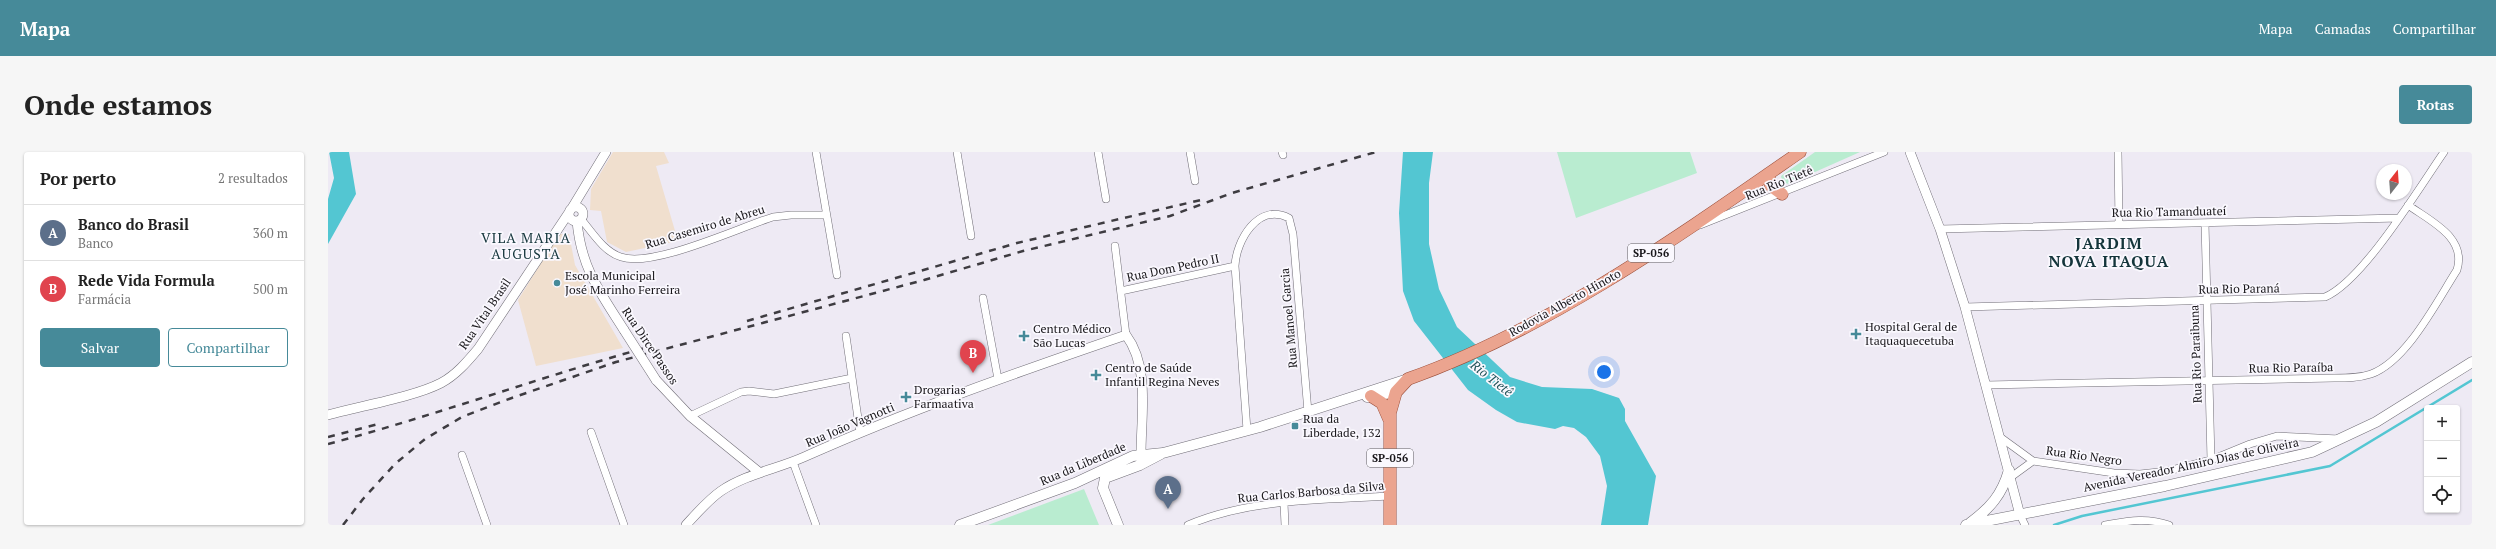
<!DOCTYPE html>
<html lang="pt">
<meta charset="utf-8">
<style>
:root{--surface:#fff;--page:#f6f6f6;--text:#222;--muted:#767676;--line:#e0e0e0;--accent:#468a99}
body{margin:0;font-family:"PT Serif",serif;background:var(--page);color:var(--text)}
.controls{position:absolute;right:12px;bottom:12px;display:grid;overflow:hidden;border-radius:4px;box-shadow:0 1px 3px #0004}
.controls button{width:36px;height:36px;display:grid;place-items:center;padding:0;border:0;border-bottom:1px solid var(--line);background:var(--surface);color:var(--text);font:20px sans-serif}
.compass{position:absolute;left:2048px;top:12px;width:36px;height:36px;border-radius:50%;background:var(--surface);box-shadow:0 1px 3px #0004;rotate:17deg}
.you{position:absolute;left:1276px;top:220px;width:14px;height:14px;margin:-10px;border:3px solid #fff;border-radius:50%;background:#1a73e8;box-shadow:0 0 0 6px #1a73e833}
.badge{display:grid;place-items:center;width:26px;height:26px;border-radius:50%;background:var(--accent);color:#fff;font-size:13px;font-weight:700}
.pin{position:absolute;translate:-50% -33px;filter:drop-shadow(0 1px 2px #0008)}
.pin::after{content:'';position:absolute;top:21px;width:14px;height:12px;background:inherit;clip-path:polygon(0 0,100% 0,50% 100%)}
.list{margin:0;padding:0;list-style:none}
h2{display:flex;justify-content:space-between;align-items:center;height:52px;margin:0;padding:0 16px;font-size:17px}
h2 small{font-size:13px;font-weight:400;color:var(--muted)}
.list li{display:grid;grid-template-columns:26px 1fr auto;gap:12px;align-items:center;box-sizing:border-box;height:56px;padding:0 16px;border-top:1px solid var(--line)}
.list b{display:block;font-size:15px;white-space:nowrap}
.list p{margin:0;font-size:13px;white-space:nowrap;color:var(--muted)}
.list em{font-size:13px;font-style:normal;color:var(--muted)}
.actions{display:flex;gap:8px;padding:12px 16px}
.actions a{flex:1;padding:9px 0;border:1px solid var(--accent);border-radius:4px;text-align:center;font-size:14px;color:var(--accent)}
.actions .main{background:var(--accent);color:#fff}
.icon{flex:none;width:22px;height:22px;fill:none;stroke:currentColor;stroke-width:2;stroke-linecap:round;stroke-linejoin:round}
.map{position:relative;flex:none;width:2144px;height:373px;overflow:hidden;border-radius:4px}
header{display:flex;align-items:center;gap:24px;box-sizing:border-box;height:56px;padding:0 20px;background:var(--accent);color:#fff}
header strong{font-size:19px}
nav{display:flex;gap:22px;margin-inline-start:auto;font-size:14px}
.intro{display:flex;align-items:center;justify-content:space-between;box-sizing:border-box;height:96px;padding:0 24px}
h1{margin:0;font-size:28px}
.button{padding:10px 18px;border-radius:4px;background:var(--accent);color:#fff;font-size:14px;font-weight:700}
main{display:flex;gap:24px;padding:0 24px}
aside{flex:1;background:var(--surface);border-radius:4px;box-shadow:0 1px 3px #0004}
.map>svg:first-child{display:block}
.education{fill:#f0dfce}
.green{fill:#b9ecd0}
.water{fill:#53c6d2}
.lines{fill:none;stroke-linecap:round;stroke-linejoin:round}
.stream{stroke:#53c6d2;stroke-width:2.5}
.minor-casing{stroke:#716e77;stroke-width:8}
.tertiary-casing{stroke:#716e77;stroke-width:10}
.secondary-casing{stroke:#716e77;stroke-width:11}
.primary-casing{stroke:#984b36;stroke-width:13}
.minor{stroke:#fff;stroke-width:7}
.tertiary{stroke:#fff;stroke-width:9}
.secondary{stroke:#fff;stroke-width:10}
.primary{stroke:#eba48f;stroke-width:12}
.rail{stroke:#3e3c41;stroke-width:2.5;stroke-dasharray:7 7;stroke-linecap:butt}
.tertiary-bridge-casing{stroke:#716e77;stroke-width:10;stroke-linecap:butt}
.tertiary-bridge{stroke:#fff;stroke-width:9}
.poi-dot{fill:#468a99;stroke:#faf8fe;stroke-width:1.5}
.labels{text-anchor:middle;stroke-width:3.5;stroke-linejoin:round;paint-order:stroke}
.shield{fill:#faf8fe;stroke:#5c5a5e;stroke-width:1}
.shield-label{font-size:11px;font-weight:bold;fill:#18161a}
.street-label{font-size:12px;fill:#18161a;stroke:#faf8fe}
.poi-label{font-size:12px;fill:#18161a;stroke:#faf8fe;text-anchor:start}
.water-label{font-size:13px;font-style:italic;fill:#23545a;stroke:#faf8fe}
.quarter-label{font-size:14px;letter-spacing:1px;fill:#14353b;stroke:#faf8fe}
.district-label{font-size:16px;font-weight:bold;letter-spacing:1px;fill:#14353b;stroke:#faf8fe}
</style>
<header>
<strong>Mapa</strong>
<nav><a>Mapa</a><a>Camadas</a><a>Compartilhar</a></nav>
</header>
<div class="intro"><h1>Onde estamos</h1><a class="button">Rotas</a></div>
<main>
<aside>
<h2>Por perto<small>2 resultados</small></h2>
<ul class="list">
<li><span class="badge" style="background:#5c6f8a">A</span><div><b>Banco do Brasil</b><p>Banco</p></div><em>360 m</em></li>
<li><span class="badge" style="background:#e0444e">B</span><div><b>Rede Vida Formula</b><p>Farmácia</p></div><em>500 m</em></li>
</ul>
<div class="actions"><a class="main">Salvar</a><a>Compartilhar</a></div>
</aside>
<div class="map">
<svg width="2144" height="373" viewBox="0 0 2144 373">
<rect width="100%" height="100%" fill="#eeeaf4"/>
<path class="education" d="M285,0H336L341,11L328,14L350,89L298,100L279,90L273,59L262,58L263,37Z
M231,82H241L247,113L295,196L208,214L190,148Z"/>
<path class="green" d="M1229,0H1362L1369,21L1248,66Z
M1487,0H1532L1460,32L1454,29L1453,24Z
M756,337L771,373H660Z"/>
<path class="water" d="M1,0H21L28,42L0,92V47L6,26Z
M1075,0H1105L1101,31V92L1111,137L1129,175L1182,225L1214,235L1264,237L1291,246L1297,257V269L1328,324L1320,373H1273L1279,334L1272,304L1258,285L1246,276L1235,274L1227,277L1189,270L1168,258L1140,238L1086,169L1075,139L1071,61Z"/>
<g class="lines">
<path class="stream" d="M1726,373L1754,364L2002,314L2144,228"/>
<defs>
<path id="minor" d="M488,0L509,123
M629,0L643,84
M770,0L778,47
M862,0L867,29
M954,0L955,3
M1790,0L1791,72
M253,67C264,80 276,100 293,105C325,116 410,76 445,65L463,63H498
M1877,71L1883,308
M1372,73L1556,0
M1612,77L2071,66
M787,94L798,183
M907,114L919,278
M793,139L907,114C908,89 930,50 961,66L965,82L980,260
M655,146L670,227
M1637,155L1997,145C2035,129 2091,36 2116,0
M518,184L532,280
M1658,233L2006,226C2019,226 2031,226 2043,222C2079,209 2109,149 2129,118C2139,85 2102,69 2080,53
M362,264L413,240L421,239L446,242L524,226
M263,280L296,373
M1672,285L1705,309L1786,321L1812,322L1840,319L1883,308L1922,292L1949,284L2011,287
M134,303L159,373
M465,310L488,373
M1683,325L1705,309
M956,351L957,373
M1692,363L1697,373
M860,373C923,346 995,348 1063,344
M1777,373C1800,369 1818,365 1841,373"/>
<path id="tertiary" d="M1582,0L1612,77L1637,155L1692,363
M241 62a7 7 0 1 1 14 0a7 7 0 1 1-14 0Z
M244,56L278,0
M249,69C253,116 272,140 296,178
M328,228L362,264L432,321
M0,263C32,254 86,245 113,231C128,223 139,210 150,197L242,59
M358,373C369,361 380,348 393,339C418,322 449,317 476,305C581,258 690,220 798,183C822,215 813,263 813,302"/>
<path id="secondary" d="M1039,245L1068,240
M1642,371C1662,356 1674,343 1681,318
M632,373L747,331L805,304L835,301L932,275L1080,227
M790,373L775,336L777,326L812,313L833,302
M1638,373L1837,334L1984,300L2048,270L2144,210"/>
<path id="primary" d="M1440,22L1443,34L1454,42
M1043,244L1054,251L1061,267
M1062,373V261L1068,240L1080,227C1219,178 1351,84 1472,0"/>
</defs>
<use href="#minor" class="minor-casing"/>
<use href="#tertiary" class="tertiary-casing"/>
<use href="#secondary" class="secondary-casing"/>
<use href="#primary" class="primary-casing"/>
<use href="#minor" class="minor"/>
<use href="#tertiary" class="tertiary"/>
<use href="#secondary" class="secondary"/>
<use href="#primary" class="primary"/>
<path class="rail" d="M419,169L689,91L877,47
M0,285L50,272
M0,292C109,263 215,224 324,194
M15,373L35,347L67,312L97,287L134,265L178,248L288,210L596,128L695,99L842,64L904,41L1048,0"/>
<defs>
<path id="tertiary-bridge" d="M296,178L328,228"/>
</defs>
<use href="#tertiary-bridge" class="tertiary-bridge-casing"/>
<use href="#tertiary-bridge" class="tertiary-bridge"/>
</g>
<g class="poi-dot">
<circle cx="229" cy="131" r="4"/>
<path d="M1526 176h4v4h4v4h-4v4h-4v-4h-4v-4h4z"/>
<path d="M694 178h4v4h4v4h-4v4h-4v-4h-4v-4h4z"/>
<path d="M766 217h4v4h4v4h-4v4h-4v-4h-4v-4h4z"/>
<path d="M576 239h4v4h4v4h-4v4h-4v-4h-4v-4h4z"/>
<rect x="963" y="270" width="8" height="8" rx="2"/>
</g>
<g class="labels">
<g class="shield">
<rect x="1300" y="92" width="46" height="18" rx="3"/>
<rect x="1039" y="297" width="46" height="18" rx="3"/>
</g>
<g class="shield-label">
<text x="1323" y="105">SP-056</text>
<text x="1062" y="310">SP-056</text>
</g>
<g class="street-label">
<text transform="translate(1451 31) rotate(-22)" y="4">Rua Rio Tietê</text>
<text transform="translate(1841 60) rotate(-1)" y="4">Rua Rio Tamanduateí</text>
<text transform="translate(377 75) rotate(-17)" y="4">Rua Casemiro de Abreu</text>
<text transform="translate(845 116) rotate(-12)" y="4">Rua Dom Pedro II</text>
<text transform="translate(1911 137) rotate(-1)" y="4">Rua Rio Paraná</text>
<text transform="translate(1237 151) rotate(-29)" y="4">Rodovia Alberto Hinoto</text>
<text transform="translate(157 162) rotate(-56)" y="4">Rua Vital Brasil</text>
<text transform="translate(961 166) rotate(-95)" y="4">Rua Manoel Garcia</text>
<text transform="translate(322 194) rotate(56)" y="4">Rua Dirce Passos</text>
<text transform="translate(1868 202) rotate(-92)" y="4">Rua Rio Paraibuna</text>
<text transform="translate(1963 216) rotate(-1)" y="4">Rua Rio Paraíba</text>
<text transform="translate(522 273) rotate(-23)" y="4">Rua João Vagnotti</text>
<text transform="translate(1756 304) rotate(8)" y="4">Rua Rio Negro</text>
<text transform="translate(755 312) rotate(-23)" y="4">Rua da Liberdade</text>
<text transform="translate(1863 313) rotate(-12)" y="4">Avenida Vereador Almiro Dias de Oliveira</text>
<text transform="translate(983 340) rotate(-5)" y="4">Rua Carlos Barbosa da Silva</text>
</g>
<g class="poi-label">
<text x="237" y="128">Escola Municipal<tspan x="237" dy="14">José Marinho Ferreira</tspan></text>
<text x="1537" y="179">Hospital Geral de<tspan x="1537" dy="14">Itaquaquecetuba</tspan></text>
<text x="705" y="181">Centro Médico<tspan x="705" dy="14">São Lucas</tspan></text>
<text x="777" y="220">Centro de Saúde<tspan x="777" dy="14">Infantil Regina Neves</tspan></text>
<text x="586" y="242">Drogarias<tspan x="586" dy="14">Farmaativa</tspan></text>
<text x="975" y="271">Rua da<tspan x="975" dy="14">Liberdade, 132</tspan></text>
</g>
<g class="water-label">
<text transform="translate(1164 226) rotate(38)" y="5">Rio Tietê</text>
</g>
<g class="quarter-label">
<text x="198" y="91">VILA MARIA<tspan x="198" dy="16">AUGUSTA</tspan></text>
</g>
<g class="district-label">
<text x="1781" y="97">JARDIM<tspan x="1781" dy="18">NOVA ITAQUA</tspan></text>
</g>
</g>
</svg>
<div class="controls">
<button>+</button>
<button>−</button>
<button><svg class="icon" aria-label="locate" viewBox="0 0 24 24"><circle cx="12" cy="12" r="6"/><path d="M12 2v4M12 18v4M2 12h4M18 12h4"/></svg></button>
</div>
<svg class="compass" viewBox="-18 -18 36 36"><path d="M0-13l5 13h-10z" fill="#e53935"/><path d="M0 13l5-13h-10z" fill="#767676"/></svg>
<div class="you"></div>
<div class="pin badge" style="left:840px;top:357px;background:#5c6f8a">A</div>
<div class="pin badge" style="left:645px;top:221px;background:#e0444e">B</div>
</div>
</main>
